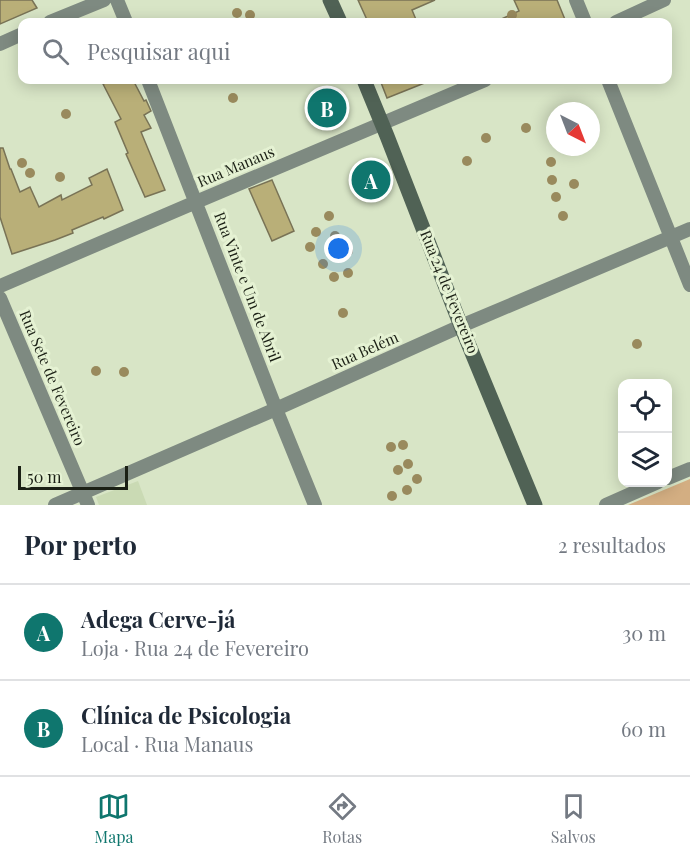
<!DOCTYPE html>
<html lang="pt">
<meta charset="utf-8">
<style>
:root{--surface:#fff;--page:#f6f6f7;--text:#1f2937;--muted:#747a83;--line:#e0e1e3;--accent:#0f766e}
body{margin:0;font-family:"Playfair Display",serif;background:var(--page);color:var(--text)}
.controls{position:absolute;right:18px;bottom:18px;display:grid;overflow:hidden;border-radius:12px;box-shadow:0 3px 15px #0003}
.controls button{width:54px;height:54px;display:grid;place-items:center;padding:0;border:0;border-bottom:2px solid var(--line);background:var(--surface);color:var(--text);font:30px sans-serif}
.compass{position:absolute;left:546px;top:102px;width:54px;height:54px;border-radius:50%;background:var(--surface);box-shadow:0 3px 15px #0003;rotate:138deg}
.scale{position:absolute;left:18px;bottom:15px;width:110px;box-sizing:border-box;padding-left:6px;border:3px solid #1b2015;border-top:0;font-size:16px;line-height:21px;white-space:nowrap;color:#1b2015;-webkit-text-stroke:4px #e5f2d3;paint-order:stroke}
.you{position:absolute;left:339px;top:249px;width:21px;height:21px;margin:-15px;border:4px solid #fff;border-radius:50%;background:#1a73e8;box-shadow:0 0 0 9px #1a73e833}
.badge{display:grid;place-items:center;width:39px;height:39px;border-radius:50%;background:var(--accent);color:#fff;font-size:20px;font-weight:700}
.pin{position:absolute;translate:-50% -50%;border:3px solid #fff;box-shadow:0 2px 6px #0006}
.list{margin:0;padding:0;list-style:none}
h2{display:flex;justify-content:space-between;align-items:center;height:78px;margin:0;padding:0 24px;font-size:26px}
h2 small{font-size:20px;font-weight:400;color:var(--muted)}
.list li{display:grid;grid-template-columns:39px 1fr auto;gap:18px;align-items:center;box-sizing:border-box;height:96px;padding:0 24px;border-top:2px solid var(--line)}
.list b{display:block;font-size:22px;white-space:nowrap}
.list p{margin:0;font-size:20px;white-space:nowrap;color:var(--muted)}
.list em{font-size:20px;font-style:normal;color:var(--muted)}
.icon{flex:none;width:33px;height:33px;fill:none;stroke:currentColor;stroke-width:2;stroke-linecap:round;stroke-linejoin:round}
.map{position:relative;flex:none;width:690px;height:505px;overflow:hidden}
.search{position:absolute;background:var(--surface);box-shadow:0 3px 15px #0003;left:18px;right:18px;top:18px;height:66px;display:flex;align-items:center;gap:15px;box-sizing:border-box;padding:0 21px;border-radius:12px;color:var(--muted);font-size:22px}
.sheet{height:270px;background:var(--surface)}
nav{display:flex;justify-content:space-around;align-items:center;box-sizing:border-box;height:84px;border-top:2px solid var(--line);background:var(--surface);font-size:16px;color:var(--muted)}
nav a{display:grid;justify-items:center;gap:3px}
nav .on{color:var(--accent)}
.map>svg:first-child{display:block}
.built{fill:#cadab4}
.green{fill:#d3ae82}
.building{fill:#b9af78;stroke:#797356;stroke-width:1.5}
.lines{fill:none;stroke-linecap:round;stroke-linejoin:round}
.minor{stroke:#7e8a81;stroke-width:14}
.secondary{stroke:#506255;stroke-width:15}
.tree{fill:#998a5d}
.labels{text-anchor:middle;stroke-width:6;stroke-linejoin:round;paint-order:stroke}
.street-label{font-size:15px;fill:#1b2015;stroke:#e5f2d3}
</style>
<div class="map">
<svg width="690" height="505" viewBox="0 0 690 505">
<rect width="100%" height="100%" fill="#d8e5c6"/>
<path class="built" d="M138,481L147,505H99L96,497Z"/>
<path class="green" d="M690,479V505H628Z"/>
<path class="building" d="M0,0H32L37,8L0,24Z
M358,0H435L412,10L417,22H368Z
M514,0H557L566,22H495L519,11Z
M113,80H133L144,101L146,100L151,111L144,115L151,128L141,132L165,190L145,197L126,154L128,153L115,122L121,119L103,84Z
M380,80H432L387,98Z
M334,93L344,117L328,123L326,118L318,122L313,108L318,106L315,100Z
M0,148H3L10,169H11L20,192L30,187L39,207L61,195L62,200L92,185L89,178L107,169L123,210L104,219L103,217L72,230L73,233L55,240L12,254L0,217Z
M384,167L388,179L359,192L354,180Z
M272,180L294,231L272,241L249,189Z"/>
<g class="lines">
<path class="minor" d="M117,0L126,22
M576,0L585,22
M50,22L104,0
M616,22L664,0
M0,44L22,34
M148,80L276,409L315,505
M608,80L690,285
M0,286L196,202L485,80
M0,298L88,505
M668,478L690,469
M55,505L276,409L461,326L690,229
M606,505L658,482"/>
<path class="secondary" d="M330,0L340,22
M364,80L387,136L461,326L535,505"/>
</g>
<g class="tree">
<circle cx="237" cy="13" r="5"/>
<circle cx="250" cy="15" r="5"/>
<circle cx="512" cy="15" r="5"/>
<circle cx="233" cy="98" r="5"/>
<circle cx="66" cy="114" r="5"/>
<circle cx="526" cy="128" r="5"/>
<circle cx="486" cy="138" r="5"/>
<circle cx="467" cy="161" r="5"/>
<circle cx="551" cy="162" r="5"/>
<circle cx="22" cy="163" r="5"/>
<circle cx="30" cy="173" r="5"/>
<circle cx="60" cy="177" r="5"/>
<circle cx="552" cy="180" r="5"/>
<circle cx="574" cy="184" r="5"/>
<circle cx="556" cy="197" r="5"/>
<circle cx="329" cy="216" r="5"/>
<circle cx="563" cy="216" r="5"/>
<circle cx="316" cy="232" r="5"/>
<circle cx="335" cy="236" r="5"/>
<circle cx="310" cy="247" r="5"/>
<circle cx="336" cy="251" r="5"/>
<circle cx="348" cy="251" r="5"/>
<circle cx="323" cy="264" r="5"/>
<circle cx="348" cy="273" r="5"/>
<circle cx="334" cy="277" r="5"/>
<circle cx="343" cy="313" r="5"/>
<circle cx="637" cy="344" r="5"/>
<circle cx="96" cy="371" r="5"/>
<circle cx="124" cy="372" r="5"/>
<circle cx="403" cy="445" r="5"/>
<circle cx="391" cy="447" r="5"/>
<circle cx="408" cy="464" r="5"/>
<circle cx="398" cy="470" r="5"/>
<circle cx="417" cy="479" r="5"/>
<circle cx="407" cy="490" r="5"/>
<circle cx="392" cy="496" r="5"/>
</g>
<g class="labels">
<g class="street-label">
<text transform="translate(236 167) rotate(-23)" y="5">Rua Manaus</text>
<text transform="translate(247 287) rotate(69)" y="5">Rua Vinte e Um de Abril</text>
<text transform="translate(449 292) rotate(68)" y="5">Rua 24 de Fevereiro</text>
<text transform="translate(365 351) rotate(-24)" y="5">Rua Belém</text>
<text transform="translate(52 378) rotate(67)" y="5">Rua Sete de Fevereiro</text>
</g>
</g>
</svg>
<div class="controls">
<button><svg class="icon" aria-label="locate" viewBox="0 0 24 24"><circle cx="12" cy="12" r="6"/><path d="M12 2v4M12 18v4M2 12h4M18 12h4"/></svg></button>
<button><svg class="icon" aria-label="layers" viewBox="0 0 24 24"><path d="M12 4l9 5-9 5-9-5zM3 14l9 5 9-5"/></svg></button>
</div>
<svg class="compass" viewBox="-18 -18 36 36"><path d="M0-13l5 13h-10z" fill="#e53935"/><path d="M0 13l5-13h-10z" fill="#747a83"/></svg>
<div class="scale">50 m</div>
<div class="you"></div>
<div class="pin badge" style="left:371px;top:180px">A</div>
<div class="pin badge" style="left:327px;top:108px">B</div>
<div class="search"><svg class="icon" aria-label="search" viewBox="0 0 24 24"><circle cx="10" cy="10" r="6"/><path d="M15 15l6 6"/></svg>Pesquisar aqui</div>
</div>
<section class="sheet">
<h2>Por perto<small>2 resultados</small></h2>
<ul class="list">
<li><span class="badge">A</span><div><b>Adega Cerve-já</b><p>Loja · Rua 24 de Fevereiro</p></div><em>30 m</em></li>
<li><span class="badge">B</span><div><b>Clínica de Psicologia</b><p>Local · Rua Manaus</p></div><em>60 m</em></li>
</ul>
</section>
<nav>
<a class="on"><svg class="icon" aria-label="map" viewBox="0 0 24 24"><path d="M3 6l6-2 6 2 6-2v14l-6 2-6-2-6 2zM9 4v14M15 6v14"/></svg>Mapa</a>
<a><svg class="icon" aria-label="directions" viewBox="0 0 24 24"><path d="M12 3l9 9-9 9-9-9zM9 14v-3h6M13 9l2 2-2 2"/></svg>Rotas</a>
<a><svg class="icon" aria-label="saved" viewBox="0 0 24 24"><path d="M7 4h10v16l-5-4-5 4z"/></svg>Salvos</a>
</nav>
